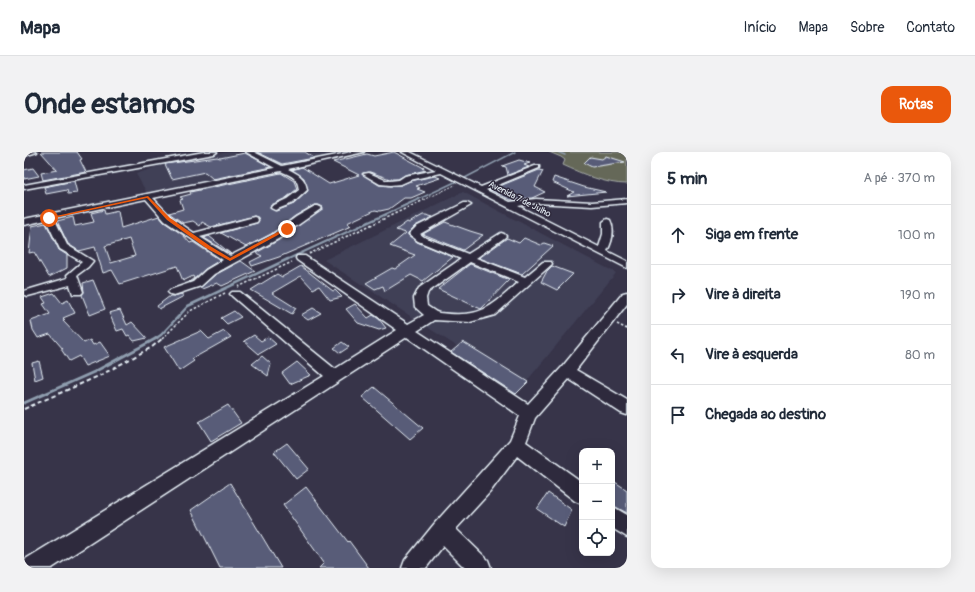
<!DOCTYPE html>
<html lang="pt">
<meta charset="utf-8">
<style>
:root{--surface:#fff;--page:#f2f2f3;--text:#1f2937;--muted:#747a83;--line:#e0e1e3;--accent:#ea580c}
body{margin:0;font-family:Pangolin,sans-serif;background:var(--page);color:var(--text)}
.controls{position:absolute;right:12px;bottom:12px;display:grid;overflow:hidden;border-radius:8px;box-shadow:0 4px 16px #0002}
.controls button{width:36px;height:36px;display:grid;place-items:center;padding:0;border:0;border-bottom:1px solid var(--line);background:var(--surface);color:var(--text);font:20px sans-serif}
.stop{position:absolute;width:12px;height:12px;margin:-9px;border:3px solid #ea580c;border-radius:50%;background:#fff}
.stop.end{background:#ea580c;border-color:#fff;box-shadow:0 1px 4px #0008}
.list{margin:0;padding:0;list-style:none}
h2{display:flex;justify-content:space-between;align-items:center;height:52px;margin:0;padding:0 16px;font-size:17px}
h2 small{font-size:13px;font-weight:400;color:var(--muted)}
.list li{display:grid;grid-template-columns:26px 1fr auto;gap:12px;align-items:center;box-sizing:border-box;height:60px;padding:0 16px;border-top:1px solid var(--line)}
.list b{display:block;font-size:15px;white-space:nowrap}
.list em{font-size:13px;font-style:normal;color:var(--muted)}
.icon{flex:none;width:22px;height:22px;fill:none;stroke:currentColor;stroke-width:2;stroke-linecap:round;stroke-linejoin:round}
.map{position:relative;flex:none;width:603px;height:416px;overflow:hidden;border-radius:12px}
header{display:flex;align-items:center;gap:24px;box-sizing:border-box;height:56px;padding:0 20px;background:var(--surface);border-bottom:1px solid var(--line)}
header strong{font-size:19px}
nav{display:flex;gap:22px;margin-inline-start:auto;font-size:14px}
.intro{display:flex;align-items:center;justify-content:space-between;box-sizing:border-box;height:96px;padding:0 24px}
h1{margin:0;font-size:28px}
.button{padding:10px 18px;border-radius:12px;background:var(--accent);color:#fff;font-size:14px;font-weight:700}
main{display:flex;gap:24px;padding:0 24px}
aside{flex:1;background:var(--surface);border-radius:12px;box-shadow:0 4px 16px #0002}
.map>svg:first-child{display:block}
.built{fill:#414057}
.green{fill:#656759;stroke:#a6aca8}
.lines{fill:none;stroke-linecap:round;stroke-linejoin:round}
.stream-far3{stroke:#8f9eaf;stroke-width:1.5}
.stream-far2{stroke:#8f9eaf;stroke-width:2}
.stream-far1{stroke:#8f9eaf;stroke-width:2.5}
.stream{stroke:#8f9eaf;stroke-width:3}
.building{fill:#595b78;stroke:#e8f1f8;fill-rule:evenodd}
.minor-casing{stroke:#e8f1f8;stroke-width:3}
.path-far2{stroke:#e8f1f8;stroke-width:1;stroke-dasharray:2 1.5;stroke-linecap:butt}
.path-far1{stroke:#e8f1f8;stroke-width:1.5;stroke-dasharray:2.5 2;stroke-linecap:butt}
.path{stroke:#e8f1f8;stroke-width:2;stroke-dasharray:4.5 3;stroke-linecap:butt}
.minor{fill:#2f2a3d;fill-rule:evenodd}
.route{fill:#ea580c}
.labels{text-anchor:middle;stroke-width:3;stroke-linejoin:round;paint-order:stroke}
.far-street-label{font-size:9px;fill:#e8f1f8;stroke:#2f2a3d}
</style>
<header>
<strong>Mapa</strong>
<nav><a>Início</a><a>Mapa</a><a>Sobre</a><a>Contato</a></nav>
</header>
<div class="intro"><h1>Onde estamos</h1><a class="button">Rotas</a></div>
<main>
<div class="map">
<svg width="603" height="416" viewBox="0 0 603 416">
<rect width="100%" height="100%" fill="#373449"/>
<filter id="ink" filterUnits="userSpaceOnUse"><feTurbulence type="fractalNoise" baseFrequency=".025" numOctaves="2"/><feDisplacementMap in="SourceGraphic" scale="8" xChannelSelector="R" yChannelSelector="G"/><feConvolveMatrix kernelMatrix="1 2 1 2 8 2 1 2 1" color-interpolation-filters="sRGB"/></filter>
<g filter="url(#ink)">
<path class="built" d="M204,0H210L219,6L244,16L123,41L112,22L135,14Z
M231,0H297L307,4L263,15Z
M439,40L592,121L497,236L300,108Z"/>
<path class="green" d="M525,0H603V32C581,32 559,22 539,13L541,8L537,5Z"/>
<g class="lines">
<path class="stream-far3" d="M533,0L541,3
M439,27L491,0
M393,48L431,30"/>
<path class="stream-far2" d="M262,108L395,47"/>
<path class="stream-far1" d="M131,187L137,183L164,154L264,107"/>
<path class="stream" d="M0,251L70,220L133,186"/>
</g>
<path class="building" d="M17,0H53L58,7L56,8L62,20L19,28L17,21L33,18Z
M233,0H281L290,6L258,12Z
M370,0L400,16H398L402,18L381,23L374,27H366L346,20L339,21L338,22L355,33L366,34L377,33L386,29L411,24L416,26L392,34L396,36L393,37L401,40L387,46H380L365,57L356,59L351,58L323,71L327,74L255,105L228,114L226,110L238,104L232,101L255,88L299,55L295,53H290L271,64L247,82L222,95L197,81L233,71L235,69L233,65L230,64L187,75L178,70L176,74L169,69L159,71L145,61L159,57L156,48L159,47L156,45L167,42L166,40L257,21L270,29L273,37L262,46L247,53L246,56L252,59L270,52L284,39L280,26L268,18L278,15L305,32L335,23L309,10L343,2L350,4Z
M221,1L247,15L189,27L181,20L148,27L141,12L193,5L196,6Z
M582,4L601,10L568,15L560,11L566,5L578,7Z
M495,8L506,11L500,13L505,15L484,23L482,15L478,14Z
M9,16L15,24L0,27V18Z
M515,18L519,19L511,35L521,40L508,46L487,48L466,38Z
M530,25L560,35L582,40L543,44L550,40L528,30Z
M50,29L53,41L44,42L43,38L22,42L20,35Z
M80,58L81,62L94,59L97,76L135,64L140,70L159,83L166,91L169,90L196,108L181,117L168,129L165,130L170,126L169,124L159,129L153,114L96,132L88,118L79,121L71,95L55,99L44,92L33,69L49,65L51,74L70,70L67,61ZM105,87L111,104L87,111L81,94Z
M399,63H402L409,65L391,74L384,81V83L393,90L429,105L399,129L387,123L361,139L359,134L351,137L342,131L368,116L371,117L391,103L366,94L382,81L372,78L383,70L385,71Z
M421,70L446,79L459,83L439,98L399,82Z
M22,71L35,98L43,103V116L25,125L10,100L5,101L8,74Z
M185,84L207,102L180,86Z
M483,86L495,91L500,86L517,93L520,91L529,94L498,122L455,106Z
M217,109L231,119L198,134L193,131L178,137L176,136L191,123Z
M446,112L485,128L457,157L414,137Z
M277,114L309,139L311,138L318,145L306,148L295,134L289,137L277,124L248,141L272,156L268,162L227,138L253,122L258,125Z
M528,114L549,122L533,138L517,130L523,119Z
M69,128L81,157L66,163L58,143L60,140L59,131Z
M30,141L38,151L44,148L51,161L39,166L41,168L39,169L60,191L66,188L69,193L76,190L86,204L61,214L55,204L45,209L37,197H39L26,182L14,186L9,178L7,169L26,162L19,152L22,151L18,145Z
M157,142L160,144L135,157L133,154L146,144H150Z
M331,152L344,166L349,163L355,167L362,176L355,178L334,171L322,157Z
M289,156L297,161L284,168L277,163Z
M96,158L103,173L108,170L123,186L110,189L105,183L103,184L99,177L93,179L85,161Z
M210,159L217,165L203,172L197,166Z
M177,179L185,187L200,179L207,185L168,207L170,209L155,219L140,195Z
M230,183L237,189L244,185L252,192L235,202L220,189Z
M318,190L325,195L316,201L310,196Z
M439,190L504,230L492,242L427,200Z
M238,204L247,212L244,224L228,212Z
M15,209L19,225L11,228L8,211Z
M273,210L287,223L266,232L258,221Z
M350,235L399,276L386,287L338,245Z
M204,253L217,271L187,289L175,270Z
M263,291L285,317L272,327L250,300Z
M588,328L603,338V361L588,353Z
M206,331L257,416H196L167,358Z
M282,335L324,390L325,389L345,416H295L300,411L259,353Z
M524,341L548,358L540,375L513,357Z"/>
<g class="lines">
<defs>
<path id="minor" d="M0,0H13L0,4Z
M180,0H193L190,2L0,37V33Z
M222,0H230L258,14L328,0H340L264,17C275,23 281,25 283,38L269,51L251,58L247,56L248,54L263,47L275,38C274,25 267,24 257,19L129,46L147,65L170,81L230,65L233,66L234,68L233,70L176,85L206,104L248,83L272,65L291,54H294L298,56L254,87L190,122L177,134L150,143L146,142L144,140L146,138L169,130L182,118L199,108L141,69L122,47L30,66L43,93L69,109L64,115L53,123L59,140L57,142H49L46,133L4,144L0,143V139L44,126L43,123L58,110L36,97L22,68L0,73V67L251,16Z
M378,0H386L457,35L511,14H515V16L462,38L486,50L512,47L568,50L603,47V51L568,54L512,51L494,54L575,95L579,82V70L583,67L586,68C591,78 588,90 583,99L603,109V116L417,21L386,28L377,32L366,33L356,32L339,22L345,21L361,28L366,29L375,28L381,24L412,18Z
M440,51H443L447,53L396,82L400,85L444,102L477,81L480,82L482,84L480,86L452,106L501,125L519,110H527L528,112L471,163L446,170L410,168L393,179L504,252L538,215L599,141L603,140V152L552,218L603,248V263L597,261L545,227L511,266L502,290L558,330V352L551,349L493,304L466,340L432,377L464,408L467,416H441L419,394L402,416H378L381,408L411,371L486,288L496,264L383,185L28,416H0V408L300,224L208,144L206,142L208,140H216L311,217L373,178L273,108L272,106L273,104H281L384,172L400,163L391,155L390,146L395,136L437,107L394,89L385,82L392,75ZM446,110L495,130C465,157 457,166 415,161L412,160L403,154L402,146L404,140Z
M588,354L603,363V385L588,376Z"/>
</defs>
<use href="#minor" class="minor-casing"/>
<path class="path-far2" d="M400,48L431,33"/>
<path class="path-far1" d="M285,102L402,47
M214,135L268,110
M593,172L603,177
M138,187L166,159L201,141"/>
<path class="path" d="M0,257L77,223L128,195L139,186"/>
<use href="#minor" class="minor"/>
</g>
</g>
<path class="route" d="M124,44L146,66L186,94L206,106L261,76L265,77L206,109L182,96L143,68L123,46L25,67L23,66Z"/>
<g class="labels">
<g class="far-street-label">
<text transform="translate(496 47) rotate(27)" y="3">Avenida 7 de Julho</text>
</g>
</g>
</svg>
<div class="controls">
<button>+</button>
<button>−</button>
<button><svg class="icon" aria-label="locate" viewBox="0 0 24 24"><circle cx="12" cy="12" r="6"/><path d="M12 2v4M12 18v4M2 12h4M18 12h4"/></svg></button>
</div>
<div class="stop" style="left:25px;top:66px"></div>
<div class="stop end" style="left:263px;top:77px"></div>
</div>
<aside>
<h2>5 min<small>A pé · 370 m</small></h2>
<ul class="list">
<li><svg class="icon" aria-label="ahead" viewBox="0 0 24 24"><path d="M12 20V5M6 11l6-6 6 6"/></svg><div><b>Siga em frente</b></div><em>100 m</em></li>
<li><svg class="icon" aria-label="right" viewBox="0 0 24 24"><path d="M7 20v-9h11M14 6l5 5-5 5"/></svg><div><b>Vire à direita</b></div><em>190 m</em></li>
<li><svg class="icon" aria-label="left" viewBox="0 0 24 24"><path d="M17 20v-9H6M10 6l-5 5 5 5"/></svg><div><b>Vire à esquerda</b></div><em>80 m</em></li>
<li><svg class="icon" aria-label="arrive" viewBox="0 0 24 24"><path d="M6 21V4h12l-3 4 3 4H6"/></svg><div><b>Chegada ao destino</b></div></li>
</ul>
</aside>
</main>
